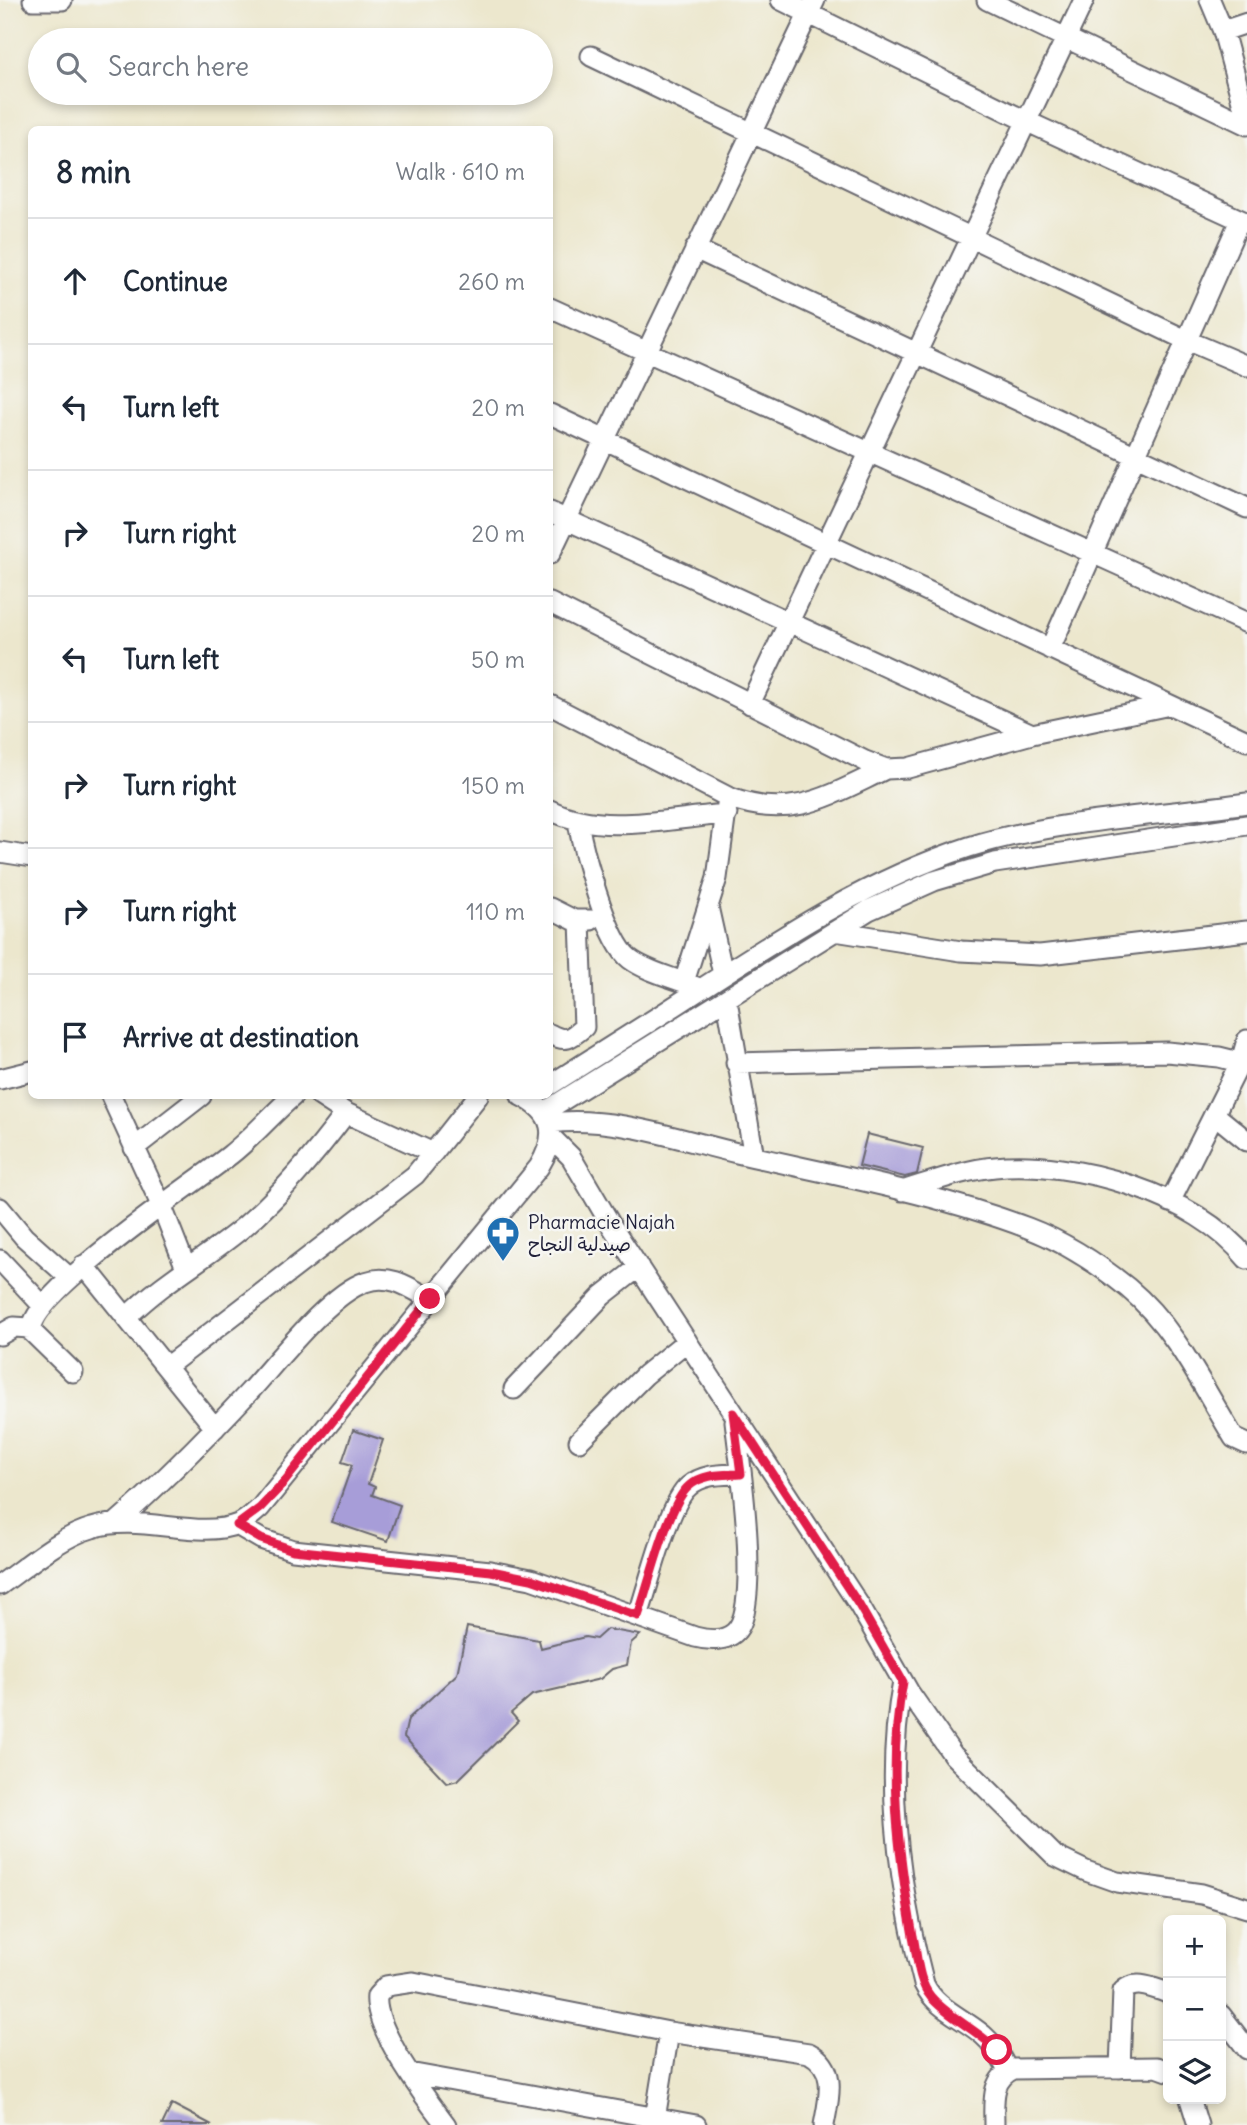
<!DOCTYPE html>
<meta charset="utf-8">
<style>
:root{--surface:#fff;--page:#f6f6f7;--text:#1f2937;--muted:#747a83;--line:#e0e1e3}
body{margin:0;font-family:Delius,"Playpen Sans Arabic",sans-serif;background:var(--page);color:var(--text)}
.controls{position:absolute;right:21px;bottom:21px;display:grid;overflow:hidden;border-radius:10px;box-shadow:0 4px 10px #0003}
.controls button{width:63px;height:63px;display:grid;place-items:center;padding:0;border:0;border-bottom:2px solid var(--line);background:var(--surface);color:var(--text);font:35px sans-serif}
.stop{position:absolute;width:21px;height:21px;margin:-16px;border:5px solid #e11d48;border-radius:50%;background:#fff}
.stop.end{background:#e11d48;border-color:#fff;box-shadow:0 2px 7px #0008}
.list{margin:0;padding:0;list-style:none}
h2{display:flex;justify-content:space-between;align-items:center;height:91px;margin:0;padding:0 28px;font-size:30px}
h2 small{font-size:23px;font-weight:400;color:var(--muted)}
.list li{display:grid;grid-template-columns:46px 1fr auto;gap:21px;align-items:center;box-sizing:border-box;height:126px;padding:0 28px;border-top:2px solid var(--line)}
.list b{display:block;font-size:26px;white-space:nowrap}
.list em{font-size:23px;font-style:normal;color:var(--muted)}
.icon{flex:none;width:38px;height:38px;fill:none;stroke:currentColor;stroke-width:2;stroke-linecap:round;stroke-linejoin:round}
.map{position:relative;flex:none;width:1247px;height:2125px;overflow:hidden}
.search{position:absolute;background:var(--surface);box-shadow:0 4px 10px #0003;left:28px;top:28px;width:525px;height:77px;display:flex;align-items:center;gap:18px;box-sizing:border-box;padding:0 24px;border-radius:38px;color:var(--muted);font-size:26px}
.panel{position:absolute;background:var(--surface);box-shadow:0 4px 10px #0003;left:28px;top:126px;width:525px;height:973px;border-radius:10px}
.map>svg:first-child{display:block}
.building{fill:#a79dd8}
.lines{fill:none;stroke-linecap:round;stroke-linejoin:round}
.street-casing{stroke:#69676e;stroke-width:23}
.street{stroke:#fff;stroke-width:19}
.route{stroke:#e11d48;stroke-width:9}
.labels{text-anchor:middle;stroke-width:5;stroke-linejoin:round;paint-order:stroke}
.poi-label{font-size:19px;fill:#22223b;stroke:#f6f6f2;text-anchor:start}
</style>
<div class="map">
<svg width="1247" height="2125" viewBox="0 0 1247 2125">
<rect width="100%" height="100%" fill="#f6f6f2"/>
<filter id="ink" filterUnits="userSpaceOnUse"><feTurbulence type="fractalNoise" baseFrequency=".0143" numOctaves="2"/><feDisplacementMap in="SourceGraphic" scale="14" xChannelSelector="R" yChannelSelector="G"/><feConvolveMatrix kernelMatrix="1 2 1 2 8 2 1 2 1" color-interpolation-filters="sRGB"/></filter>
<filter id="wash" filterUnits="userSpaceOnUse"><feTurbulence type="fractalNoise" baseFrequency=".00686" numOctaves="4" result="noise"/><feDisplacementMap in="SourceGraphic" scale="28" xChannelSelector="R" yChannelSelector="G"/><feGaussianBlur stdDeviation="1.57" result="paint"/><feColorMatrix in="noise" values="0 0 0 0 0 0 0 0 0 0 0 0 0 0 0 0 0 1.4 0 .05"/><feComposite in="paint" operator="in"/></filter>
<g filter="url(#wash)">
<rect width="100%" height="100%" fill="#ece7cd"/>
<g id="blocks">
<path class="building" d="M867,1134L923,1148L917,1174L905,1177L859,1166Z
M353,1430L383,1440L368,1484L375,1487L372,1495L400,1505L388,1541L332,1522L352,1465L342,1462Z
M467,1627L539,1640L541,1648L585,1637L596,1639L607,1629L640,1635L631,1643L627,1665L612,1669L600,1679L532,1695L511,1713L518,1721L458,1780L447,1783L404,1737L408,1719L457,1674Z
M172,2104L212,2125H162Z"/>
</g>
</g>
<g filter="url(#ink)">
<use href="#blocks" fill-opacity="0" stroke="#69676e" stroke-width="2"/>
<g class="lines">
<defs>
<path id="street" d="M33,0H62
M781,0L1028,122L1247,223
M987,0L1247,125
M1210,0L1223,31L1247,120
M1223,31L1247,23
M591,56L1186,340L1247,366
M695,249L1247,508
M550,308L1247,623
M550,414L1247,741
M550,512L1032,734
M550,554L815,0
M550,603L865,761L886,769L908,768L1032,734L1170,705
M1050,649L1240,220
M750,704L1084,0
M550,705L728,797C791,822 830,795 886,769
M550,810C602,836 670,818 727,814
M578,822C583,851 607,942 630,959C649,973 679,979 701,989
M0,852L32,857
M550,908L574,920H591
M709,911L723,974
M835,931L961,951L1040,955L1247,931
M684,982L717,878L728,797
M727,1000L754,1157
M550,1034C566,1043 571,1038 584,1027L580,921
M736,1063L1167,1052L1219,1057L1247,1064
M0,1079L32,1071
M550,1085C589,1060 628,1036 667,1011C763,949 858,883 969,847C1055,820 1157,816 1247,803
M111,1096L162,1207L186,1268
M320,1096L346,1113L433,1153L478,1096
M544,1112L869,910L934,881L995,863L1247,825
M1214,1114L1247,1141
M550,1123C611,1115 677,1139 737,1153C833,1175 936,1193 1028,1228C1065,1242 1097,1263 1128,1288C1176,1328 1202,1386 1234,1438L1247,1444
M551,1137L571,1157L611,1225L859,1605L909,1692L953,1755L1055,1856L1086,1871L1117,1882L1202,1894L1247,1908
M134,1148L201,1096
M902,1191C932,1182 963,1170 995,1167C1074,1159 1196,1194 1247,1259
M1170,1202L1241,1061L1247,1040
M0,1208L24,1237L70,1278
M0,1260L43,1306
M84,1265L215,1428
M128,1316C166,1279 207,1258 246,1225C284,1192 316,1153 346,1113
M0,1335L14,1327L30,1328
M166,1367L415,1175L433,1153
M73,1372L32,1332C25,1296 198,1181 230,1155C253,1137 271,1115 293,1096
M514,1389L602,1296L639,1267
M579,1441L645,1375L687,1341
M116,1523C163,1482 206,1438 249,1392C276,1363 329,1294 365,1282C390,1273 409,1287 430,1299
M237,1525L261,1539L293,1550L490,1571L531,1579L695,1637C710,1641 730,1642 739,1627C759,1594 740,1462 735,1421
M0,1585C27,1566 60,1537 92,1528C139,1513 198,1540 238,1524C246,1521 253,1514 260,1508L539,1167C558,1135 555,1113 521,1096
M638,1616C648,1588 668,1503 689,1486C704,1473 723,1475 741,1474
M903,1682C884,1779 899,1888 924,1984C936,2009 962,2017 983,2035C995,2045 1001,2058 1008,2071
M1221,2015L1247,2049
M1120,2068L1123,1991C1136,1979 1153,1988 1168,1993
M409,2073L696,2125
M1190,2099L1198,2125
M446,2125C426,2099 373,2028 377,1996L386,1986L413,1982L669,2032L809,2053C838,2068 829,2098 824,2125
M654,2125L669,2032
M994,2125C994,2103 990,2079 1014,2069L1157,2067L1168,2071"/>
</defs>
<use href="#street" class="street-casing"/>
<use href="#street" class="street"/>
</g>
</g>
<g class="lines" filter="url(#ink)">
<path class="route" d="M430,1299L281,1486L260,1508L237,1525L261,1539L293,1550L491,1571L531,1579L638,1616C648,1588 668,1503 689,1486C704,1473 723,1475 741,1474L733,1413L859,1605L903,1682C887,1765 898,1853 913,1936C917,1954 918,1982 931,1997C949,2018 978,2030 997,2050"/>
</g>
<defs>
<symbol id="pharmacy-pin" viewBox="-11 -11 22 30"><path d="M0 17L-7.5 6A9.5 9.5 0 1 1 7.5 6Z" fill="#1f6fb2" stroke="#f6f6f2"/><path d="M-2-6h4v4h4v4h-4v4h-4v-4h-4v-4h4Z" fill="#fff"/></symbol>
</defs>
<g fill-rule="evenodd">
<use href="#pharmacy-pin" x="484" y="1214" width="38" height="52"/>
</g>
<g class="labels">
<g class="poi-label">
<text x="528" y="1229">Pharmacie Najah<tspan x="528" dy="22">صيدلية النجاح</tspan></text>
</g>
</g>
</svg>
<div class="controls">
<button>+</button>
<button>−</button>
<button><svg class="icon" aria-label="layers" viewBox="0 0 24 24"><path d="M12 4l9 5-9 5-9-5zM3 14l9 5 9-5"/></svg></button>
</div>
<div class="stop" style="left:997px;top:2050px"></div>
<div class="stop end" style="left:430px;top:1299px"></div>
<div class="search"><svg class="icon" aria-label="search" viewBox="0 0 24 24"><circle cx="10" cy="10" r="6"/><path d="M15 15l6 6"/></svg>Search here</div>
<section class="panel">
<h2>8 min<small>Walk · 610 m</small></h2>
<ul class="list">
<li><svg class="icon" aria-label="ahead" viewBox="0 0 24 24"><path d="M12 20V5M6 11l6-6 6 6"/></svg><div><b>Continue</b></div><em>260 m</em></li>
<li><svg class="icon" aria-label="left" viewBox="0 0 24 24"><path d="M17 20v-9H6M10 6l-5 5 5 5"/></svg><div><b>Turn left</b></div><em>20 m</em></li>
<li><svg class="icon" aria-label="right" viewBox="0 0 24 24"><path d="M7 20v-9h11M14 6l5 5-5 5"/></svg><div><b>Turn right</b></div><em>20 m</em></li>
<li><svg class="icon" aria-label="left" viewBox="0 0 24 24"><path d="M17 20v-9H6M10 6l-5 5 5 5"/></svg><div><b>Turn left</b></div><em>50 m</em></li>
<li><svg class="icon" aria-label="right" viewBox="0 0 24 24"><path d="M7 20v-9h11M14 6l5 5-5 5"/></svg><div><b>Turn right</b></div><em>150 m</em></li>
<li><svg class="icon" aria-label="right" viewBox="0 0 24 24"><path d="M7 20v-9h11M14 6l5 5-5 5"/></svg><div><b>Turn right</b></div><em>110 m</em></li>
<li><svg class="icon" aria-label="arrive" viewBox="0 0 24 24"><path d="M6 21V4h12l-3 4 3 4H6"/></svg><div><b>Arrive at destination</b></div></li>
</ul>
</section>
</div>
